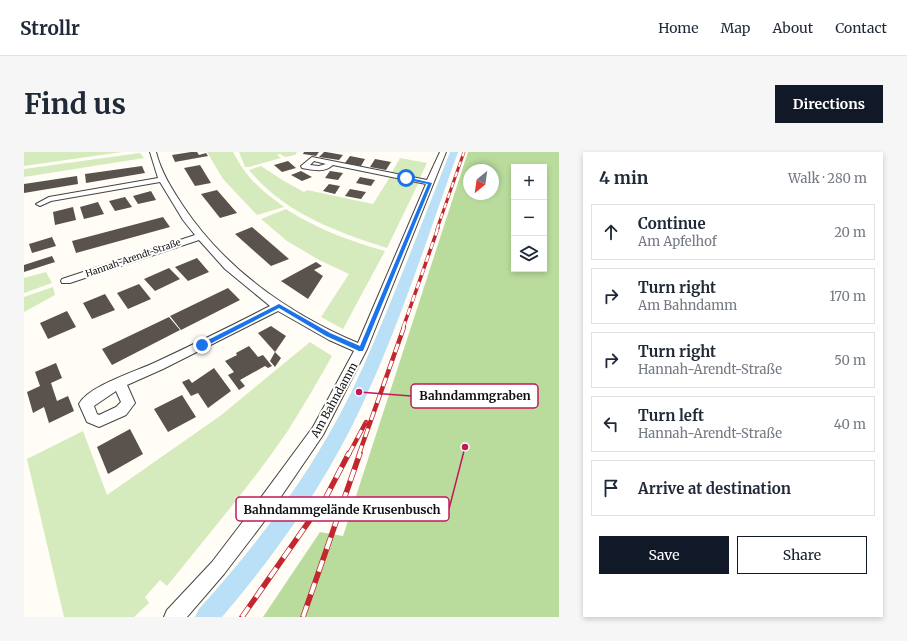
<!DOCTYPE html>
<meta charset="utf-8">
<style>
:root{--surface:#fff;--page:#f6f6f7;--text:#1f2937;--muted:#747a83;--line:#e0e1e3;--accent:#111827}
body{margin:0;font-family:Merriweather,serif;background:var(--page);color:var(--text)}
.controls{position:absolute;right:12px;top:12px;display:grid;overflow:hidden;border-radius:0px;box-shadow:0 2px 6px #0003}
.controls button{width:36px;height:36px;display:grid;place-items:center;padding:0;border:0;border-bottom:1px solid var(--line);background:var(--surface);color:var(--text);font:20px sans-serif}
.compass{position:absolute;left:439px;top:12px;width:36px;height:36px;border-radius:50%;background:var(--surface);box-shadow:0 2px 6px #0003;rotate:209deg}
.stop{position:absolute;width:12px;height:12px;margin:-9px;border:3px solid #1a73e8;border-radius:50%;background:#fff}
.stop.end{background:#1a73e8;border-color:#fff;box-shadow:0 1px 4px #0008}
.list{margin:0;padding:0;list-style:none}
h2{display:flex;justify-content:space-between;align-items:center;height:52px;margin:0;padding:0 16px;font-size:17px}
h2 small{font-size:13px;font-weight:400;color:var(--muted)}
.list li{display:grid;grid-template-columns:26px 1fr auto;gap:12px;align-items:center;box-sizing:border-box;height:56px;margin:0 8px 8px;padding:0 8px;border:1px solid var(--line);border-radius:0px}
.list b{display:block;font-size:15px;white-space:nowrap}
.list p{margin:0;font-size:13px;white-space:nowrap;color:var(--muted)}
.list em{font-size:13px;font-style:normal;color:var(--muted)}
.actions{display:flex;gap:8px;padding:12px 16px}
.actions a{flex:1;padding:9px 0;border:1px solid var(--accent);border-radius:0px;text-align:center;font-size:14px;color:var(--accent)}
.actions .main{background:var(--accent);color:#fff}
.icon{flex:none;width:22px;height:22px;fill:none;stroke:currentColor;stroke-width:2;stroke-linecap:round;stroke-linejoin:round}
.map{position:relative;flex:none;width:535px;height:465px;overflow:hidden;border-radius:0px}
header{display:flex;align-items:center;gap:24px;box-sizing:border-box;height:56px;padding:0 20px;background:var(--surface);border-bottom:1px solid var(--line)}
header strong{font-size:19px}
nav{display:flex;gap:22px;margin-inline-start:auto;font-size:14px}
.intro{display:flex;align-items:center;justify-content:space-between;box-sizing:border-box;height:96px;padding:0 24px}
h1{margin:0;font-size:28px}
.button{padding:10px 18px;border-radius:0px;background:var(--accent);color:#fff;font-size:14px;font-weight:700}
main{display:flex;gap:24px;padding:0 24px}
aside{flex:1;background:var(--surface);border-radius:0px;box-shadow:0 2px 6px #0003}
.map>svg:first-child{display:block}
.green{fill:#d5ebbd}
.forest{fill:#b9dc9c;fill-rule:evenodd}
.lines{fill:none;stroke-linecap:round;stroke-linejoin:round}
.canal{fill:#b9e0f7;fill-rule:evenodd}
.building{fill:#5a524d}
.street-casing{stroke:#444;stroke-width:2}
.street{fill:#fff;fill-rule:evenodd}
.rail-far3-casing{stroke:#c4262e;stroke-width:3}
.rail-far2-casing{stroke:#c4262e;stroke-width:3.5}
.rail-far1-casing{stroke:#c4262e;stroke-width:4.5}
.rail-casing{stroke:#c4262e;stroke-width:5.5}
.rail-far3{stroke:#fff;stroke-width:2;stroke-dasharray:5.5;stroke-linecap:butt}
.rail-far2{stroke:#fff;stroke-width:2.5;stroke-dasharray:7;stroke-linecap:butt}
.rail-far1{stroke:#fff;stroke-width:3;stroke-dasharray:9;stroke-linecap:butt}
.rail{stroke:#fff;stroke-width:4;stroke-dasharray:12;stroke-linecap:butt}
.route{fill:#1a73e8}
.labels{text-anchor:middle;stroke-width:4;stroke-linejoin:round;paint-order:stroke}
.far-street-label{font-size:9px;fill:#111;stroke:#fff}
.street-label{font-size:11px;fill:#111;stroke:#fff}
.leader{fill:none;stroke:#c2185b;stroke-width:1.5}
.callout-dot{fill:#c2185b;stroke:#fff;stroke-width:1.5}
.callout{fill:#fff;stroke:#c2185b;stroke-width:1.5}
.callout-label{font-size:12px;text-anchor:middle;font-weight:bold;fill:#111}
</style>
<header>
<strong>Strollr</strong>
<nav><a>Home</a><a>Map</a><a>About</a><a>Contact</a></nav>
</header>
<div class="intro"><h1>Find us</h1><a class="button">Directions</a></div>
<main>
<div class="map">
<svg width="535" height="465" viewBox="0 0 535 465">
<rect width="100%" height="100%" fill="#fffdf5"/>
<path class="green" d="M0,0H98L0,14Z
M183,0H209C223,27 236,37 260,55L233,63L199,27Z
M215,0H273L271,3L261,5L256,2L253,3L257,6L225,15H221Z
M116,1L120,6L0,25V17Z
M376,6L403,11L396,26L368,20Z
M237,14L260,29L280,40L283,38L349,52L366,25L395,30L363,96C312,80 260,61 225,18Z
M262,57C293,77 325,89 361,99L319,177L297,165L325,122L295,108L263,89L237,67Z
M22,120L28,131L0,141V126Z
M29,135L31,143L0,160V145Z
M286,190L308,204C294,229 279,255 263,280C226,334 183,384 143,434L136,428L121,445L125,451L110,465H40L3,307L59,279L83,343L196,264Z"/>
<path class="forest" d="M444,0H535V465H239L296,380L319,384ZM490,15H520V117H490ZM445,18H469V42H445Z"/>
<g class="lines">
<path class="canal" d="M426,0H434C401,92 371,188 327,276C292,344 248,407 198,465H171L175,457C228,398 277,335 315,264C332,233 346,199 360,166C383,111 404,55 426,0Z"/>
</g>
<path class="building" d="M167,0H173L175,3L182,1L184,4L151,10L148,3Z
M280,0H295L292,4L279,2Z
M300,0H302L319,3L315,8L295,5Z
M326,4L341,7L337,14L321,11Z
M351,7L367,10L362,18L346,15Z
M264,9L272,16L258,20L250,13Z
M176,13L187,31L171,34L160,16Z
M118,14L121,21L62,31L61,22Z
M277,19L288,25L278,29L267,23Z
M306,19L319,21L314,28L301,26Z
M53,24L54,32L0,41V32Z
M336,25L351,28L347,34L332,31Z
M305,32L316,34L311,42L299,39Z
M326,37L342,40L337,47L321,44Z
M193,38L213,61L196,66L177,42Z
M127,39L132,48L114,52L109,44Z
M101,45L108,55L91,59L85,49Z
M74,50L80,62L60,67L56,55Z
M49,55L52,68L31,73L29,60Z
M139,65L146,75L52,101L48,89Z
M228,75L265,107L247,114L211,82Z
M28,85L32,94L8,101L5,92Z
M28,104L31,110L0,120V113Z
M173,106L185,120L164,129L151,115Z
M292,110L298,114L290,118L299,124L284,147L257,129Z
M145,116L156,127L131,139L120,127Z
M115,132L127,147L104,157L93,141Z
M204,136L216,148L157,178L146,164Z
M81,142L91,158L68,167L59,151Z
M43,159L52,175L24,187L16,171Z
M145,165L156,178L88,213L78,197Z
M247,174L262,184L251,200L234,181Z
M225,194L234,205L239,203L248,214L244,216L241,214L216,228L221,234L215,238L204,223L210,220L201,209L213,203L212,201Z
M251,200L257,206L251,215L246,209Z
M32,211L38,226L27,231L33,249L44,244L50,259L25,271L20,255L9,261L3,240L16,234L11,220Z
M190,216L207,239L184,256L174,241L167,244L158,230L165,227L168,231Z
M158,243L172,265L144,280L130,257Z
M106,277L119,302L84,322L73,295Z"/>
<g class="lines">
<defs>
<path id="street" d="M126,0H132C137,20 148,37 159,54C201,117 265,162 334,191L402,32L309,13C300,21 289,18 278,16L277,14L288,5L403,28L416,0H422L343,197L299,283L239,371L200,422L163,465H140L143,458L188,410L227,359L289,275L330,199L305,188L254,159L139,217L103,233L111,251L102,263L75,275L63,270L55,252C64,234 113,219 132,210C170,192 209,173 246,154L201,117L175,88L46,131H38L37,129L38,127L171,83L159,68L136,30L27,49L16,54L12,52L25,45L134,26ZM290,9L302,12L295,14L286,13ZM92,239L97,250L92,255L75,263L73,262L70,254Z"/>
</defs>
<use href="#street" class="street-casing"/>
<use href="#street" class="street"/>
<defs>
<path id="rail-far3" d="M413,77L440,0"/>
<path id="rail-far2" d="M379,176L414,76"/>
<path id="rail-far1" d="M325,302L342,270
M335,302L380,175"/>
<path id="rail" d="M218,465L302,345L325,301
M279,465L336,301"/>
</defs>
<use href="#rail-far3" class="rail-far3-casing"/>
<use href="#rail-far2" class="rail-far2-casing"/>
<use href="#rail-far1" class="rail-far1-casing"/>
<use href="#rail" class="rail-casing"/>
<use href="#rail-far3" class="rail-far3"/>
<use href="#rail-far2" class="rail-far2"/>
<use href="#rail-far1" class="rail-far1"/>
<use href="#rail" class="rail"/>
</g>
<path class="route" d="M382,25L408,31L339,199H335L302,184L255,156L180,195H176V192L255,152L306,181L336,194L404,32L380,27Z"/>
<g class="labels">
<g class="far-street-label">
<text transform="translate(109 106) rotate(-19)" y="3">Hannah-Arendt-Straße</text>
</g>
<g class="street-label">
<text transform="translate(310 248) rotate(-61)" y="4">Am Bahndamm</text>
</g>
</g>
<path class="leader" d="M335 240L387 244M441 295L425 357"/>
<g class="callout-dot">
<circle cx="335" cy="240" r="4"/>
<circle cx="441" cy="295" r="4"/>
</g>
<g class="callout">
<rect x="387" y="232" width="127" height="24" rx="4"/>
<rect x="212" y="345" width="213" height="24" rx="4"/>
</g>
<g class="callout-label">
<text x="451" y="248">Bahndammgraben</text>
<text x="318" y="362">Bahndammgelände Krusenbusch</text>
</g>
</svg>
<div class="controls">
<button>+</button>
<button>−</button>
<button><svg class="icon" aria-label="layers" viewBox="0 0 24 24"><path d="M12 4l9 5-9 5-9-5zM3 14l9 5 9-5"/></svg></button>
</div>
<svg class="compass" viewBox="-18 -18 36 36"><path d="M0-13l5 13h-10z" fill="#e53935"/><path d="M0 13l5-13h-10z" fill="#747a83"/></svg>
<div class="stop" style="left:382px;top:26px"></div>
<div class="stop end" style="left:178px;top:193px"></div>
</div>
<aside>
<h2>4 min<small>Walk · 280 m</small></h2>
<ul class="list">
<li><svg class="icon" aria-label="ahead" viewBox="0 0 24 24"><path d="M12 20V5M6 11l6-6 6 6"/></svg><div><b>Continue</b><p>Am Apfelhof</p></div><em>20 m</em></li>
<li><svg class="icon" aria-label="right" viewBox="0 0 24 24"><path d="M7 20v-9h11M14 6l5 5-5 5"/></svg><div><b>Turn right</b><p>Am Bahndamm</p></div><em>170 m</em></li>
<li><svg class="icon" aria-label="right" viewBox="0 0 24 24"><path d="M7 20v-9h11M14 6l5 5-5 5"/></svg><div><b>Turn right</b><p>Hannah-Arendt-Straße</p></div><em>50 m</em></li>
<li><svg class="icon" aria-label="left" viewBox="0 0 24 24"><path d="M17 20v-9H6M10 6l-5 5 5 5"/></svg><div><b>Turn left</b><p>Hannah-Arendt-Straße</p></div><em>40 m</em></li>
<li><svg class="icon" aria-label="arrive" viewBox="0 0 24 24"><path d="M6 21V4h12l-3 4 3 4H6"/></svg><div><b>Arrive at destination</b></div></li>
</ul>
<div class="actions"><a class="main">Save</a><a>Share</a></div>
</aside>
</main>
